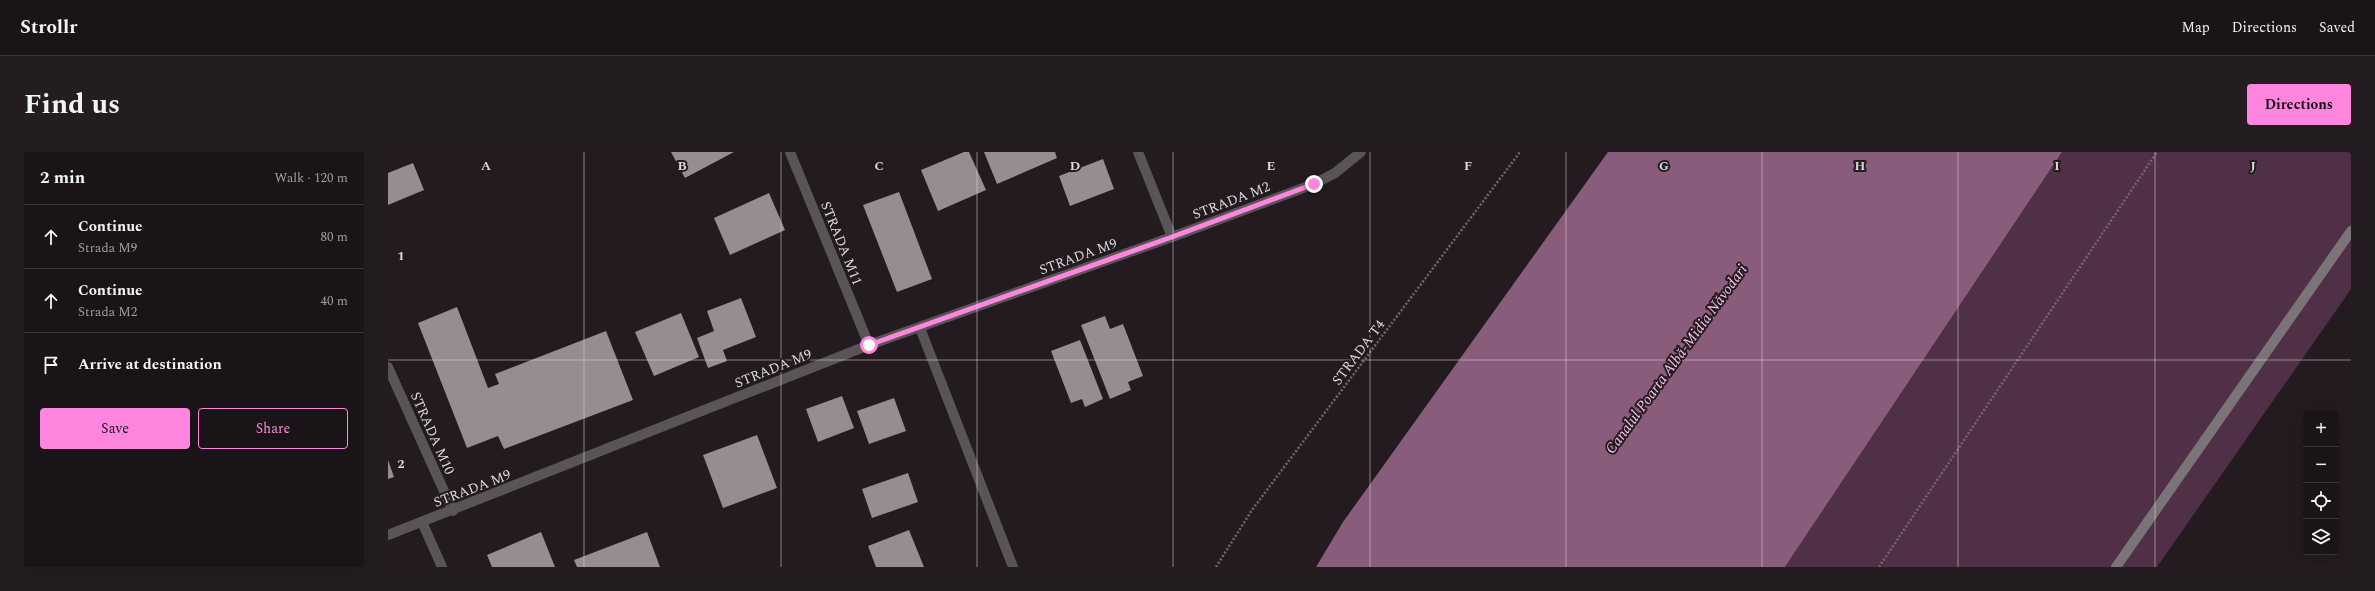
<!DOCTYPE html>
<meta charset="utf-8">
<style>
:root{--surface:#1a1418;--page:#231d21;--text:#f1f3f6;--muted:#9f9ea2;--line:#383337;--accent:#ff85df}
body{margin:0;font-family:Spectral,serif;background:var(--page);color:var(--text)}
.controls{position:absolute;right:12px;bottom:12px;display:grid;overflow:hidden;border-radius:4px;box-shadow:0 4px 16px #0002}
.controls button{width:36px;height:36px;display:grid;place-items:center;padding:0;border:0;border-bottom:1px solid var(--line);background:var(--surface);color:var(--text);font:20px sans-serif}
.stop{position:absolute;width:12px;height:12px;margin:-9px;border:3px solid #ff85df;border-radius:50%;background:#fff}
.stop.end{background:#ff85df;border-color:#fff;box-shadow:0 1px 4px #0008}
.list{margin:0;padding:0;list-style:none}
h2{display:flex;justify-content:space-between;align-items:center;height:52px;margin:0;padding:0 16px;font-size:17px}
h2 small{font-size:13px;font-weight:400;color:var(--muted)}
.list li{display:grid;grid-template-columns:26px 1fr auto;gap:12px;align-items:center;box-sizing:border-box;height:64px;padding:0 16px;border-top:1px solid var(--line)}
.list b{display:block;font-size:15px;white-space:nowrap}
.list p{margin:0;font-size:13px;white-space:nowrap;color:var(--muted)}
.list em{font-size:13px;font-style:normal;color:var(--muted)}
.actions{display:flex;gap:8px;padding:12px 16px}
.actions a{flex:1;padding:9px 0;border:1px solid var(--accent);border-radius:4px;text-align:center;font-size:14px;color:var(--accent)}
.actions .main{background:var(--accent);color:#111}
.icon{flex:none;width:22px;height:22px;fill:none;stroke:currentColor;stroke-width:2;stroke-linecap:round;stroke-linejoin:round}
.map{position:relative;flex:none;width:1963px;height:415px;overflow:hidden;border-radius:4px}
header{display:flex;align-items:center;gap:24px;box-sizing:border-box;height:56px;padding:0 20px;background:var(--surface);border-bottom:1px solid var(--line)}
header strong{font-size:19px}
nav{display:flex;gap:22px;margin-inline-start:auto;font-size:14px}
.intro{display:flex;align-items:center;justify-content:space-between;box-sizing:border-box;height:96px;padding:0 24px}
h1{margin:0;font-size:28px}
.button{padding:10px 18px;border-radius:4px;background:var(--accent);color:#111;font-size:14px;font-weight:700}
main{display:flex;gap:24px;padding:0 24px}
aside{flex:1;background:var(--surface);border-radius:4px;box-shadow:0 4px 16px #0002}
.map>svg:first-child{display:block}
.green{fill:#4f3046}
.water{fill:#895c7b}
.building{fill:#968c92}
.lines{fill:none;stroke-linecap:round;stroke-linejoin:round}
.path{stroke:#6f686c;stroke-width:2.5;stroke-dasharray:2 2;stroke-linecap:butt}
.minor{stroke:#585457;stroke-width:10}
.secondary{stroke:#7a7377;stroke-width:10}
.route{stroke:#ff85df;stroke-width:5}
.grid{fill:none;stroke:#ded9dc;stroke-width:1;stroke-opacity:0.55}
.labels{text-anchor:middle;stroke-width:4;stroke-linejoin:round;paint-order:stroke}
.street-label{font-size:14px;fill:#ded9dc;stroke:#231b20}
.water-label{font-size:15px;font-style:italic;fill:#fcc3ea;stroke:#231b20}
.grid-label{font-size:13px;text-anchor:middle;font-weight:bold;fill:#ded9dc;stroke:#231b20;stroke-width:4;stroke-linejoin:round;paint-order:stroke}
</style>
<header>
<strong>Strollr</strong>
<nav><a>Map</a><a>Directions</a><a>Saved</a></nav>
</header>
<div class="intro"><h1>Find us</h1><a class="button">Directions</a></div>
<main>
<aside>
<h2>2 min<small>Walk · 120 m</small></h2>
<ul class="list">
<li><svg class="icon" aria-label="ahead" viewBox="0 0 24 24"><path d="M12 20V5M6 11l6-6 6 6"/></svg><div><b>Continue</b><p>Strada M9</p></div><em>80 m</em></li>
<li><svg class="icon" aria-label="ahead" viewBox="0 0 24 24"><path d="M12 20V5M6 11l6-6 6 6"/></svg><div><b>Continue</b><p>Strada M2</p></div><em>40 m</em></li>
<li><svg class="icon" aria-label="arrive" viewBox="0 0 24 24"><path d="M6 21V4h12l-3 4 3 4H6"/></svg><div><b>Arrive at destination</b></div></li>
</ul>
<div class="actions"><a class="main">Save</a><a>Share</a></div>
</aside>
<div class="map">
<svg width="1963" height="415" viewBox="0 0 1963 415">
<rect width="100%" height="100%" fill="#231b20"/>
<path class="green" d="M1674,0H1963V137L1769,415H1397Z"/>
<path class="water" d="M1220,0H1674L1397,415H928L955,370Z"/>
<path class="building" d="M283,0H346L297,26Z
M576,0H581L598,38L550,59L533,18Z
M596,0H667L669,6L609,32Z
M715,7L726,37L682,54L671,24Z
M25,11L36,38L0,53V21Z
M511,40L544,127L509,140L475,53Z
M381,41L397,78L342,103L326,66Z
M353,146L368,185L335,198L339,209L320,216L309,186L326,179L319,159Z
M69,155L100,236L111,232L107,222L218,179L245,248L116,297L110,284L79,296L30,171Z
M293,161L311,205L266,224L247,180Z
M717,164L722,177L735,172L755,224L740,230L743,238L722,247L693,173Z
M692,188L715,247L697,255L694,247L683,251L663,199Z
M454,244L466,276L430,290L418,257Z
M506,246L518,279L481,292L469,259Z
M369,283L389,336L335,356L315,303Z
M0,308L6,325L0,327Z
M520,321L530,350L484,366L474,337Z
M521,378L536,415H488L480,394Z
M153,380L167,415H104L99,403Z
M259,380L272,415H189L186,408Z"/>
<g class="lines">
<path class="path" d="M828,415L864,358L1132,0
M1491,415L1769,0"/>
<path class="minor" d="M402,0L481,193
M750,0L784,85
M532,176L625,415
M0,215L65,359
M34,370L54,415
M0,383L481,193L784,85L926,32L947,21L973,0"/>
<path class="secondary" d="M1728,415L1963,79"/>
</g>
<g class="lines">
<path class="route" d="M481,193L784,85L926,32"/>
</g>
<path class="grid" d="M196,0V415M393,0V415M589,0V415M785,0V415M982,0V415M1178,0V415M1374,0V415M1570,0V415M1767,0V415M0,208H1963"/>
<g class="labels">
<g class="street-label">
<text transform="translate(843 48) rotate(-21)" y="5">STRADA M2</text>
<text transform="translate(454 91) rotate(68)" y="5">STRADA M11</text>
<text transform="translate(690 104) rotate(-20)" y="5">STRADA M9</text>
<text transform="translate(970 200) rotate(-53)" y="5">STRADA T4</text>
<text transform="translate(385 216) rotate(-22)" y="5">STRADA M9</text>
<text transform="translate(45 281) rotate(66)" y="5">STRADA M10</text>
<text transform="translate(84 336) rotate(-21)" y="5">STRADA M9</text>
</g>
<g class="water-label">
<text transform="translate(1288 207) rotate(-54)" y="5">Canalul Poarta Albă-Midia Năvodari</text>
</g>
</g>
<g class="grid-label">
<text x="98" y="18">A</text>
<text x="294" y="18">B</text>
<text x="491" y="18">C</text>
<text x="687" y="18">D</text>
<text x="883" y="18">E</text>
<text x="1080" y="18">F</text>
<text x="1276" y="18">G</text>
<text x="1472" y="18">H</text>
<text x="1669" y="18">I</text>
<text x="1865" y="18">J</text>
<text x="13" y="108">1</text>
<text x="13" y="316">2</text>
</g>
</svg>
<div class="controls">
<button>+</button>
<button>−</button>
<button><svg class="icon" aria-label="locate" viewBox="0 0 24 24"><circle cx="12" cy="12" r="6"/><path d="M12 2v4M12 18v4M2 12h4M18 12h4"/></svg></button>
<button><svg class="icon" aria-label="layers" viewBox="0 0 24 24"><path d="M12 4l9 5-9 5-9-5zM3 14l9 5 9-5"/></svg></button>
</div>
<div class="stop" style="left:481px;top:193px"></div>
<div class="stop end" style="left:926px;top:32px"></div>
</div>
</main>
